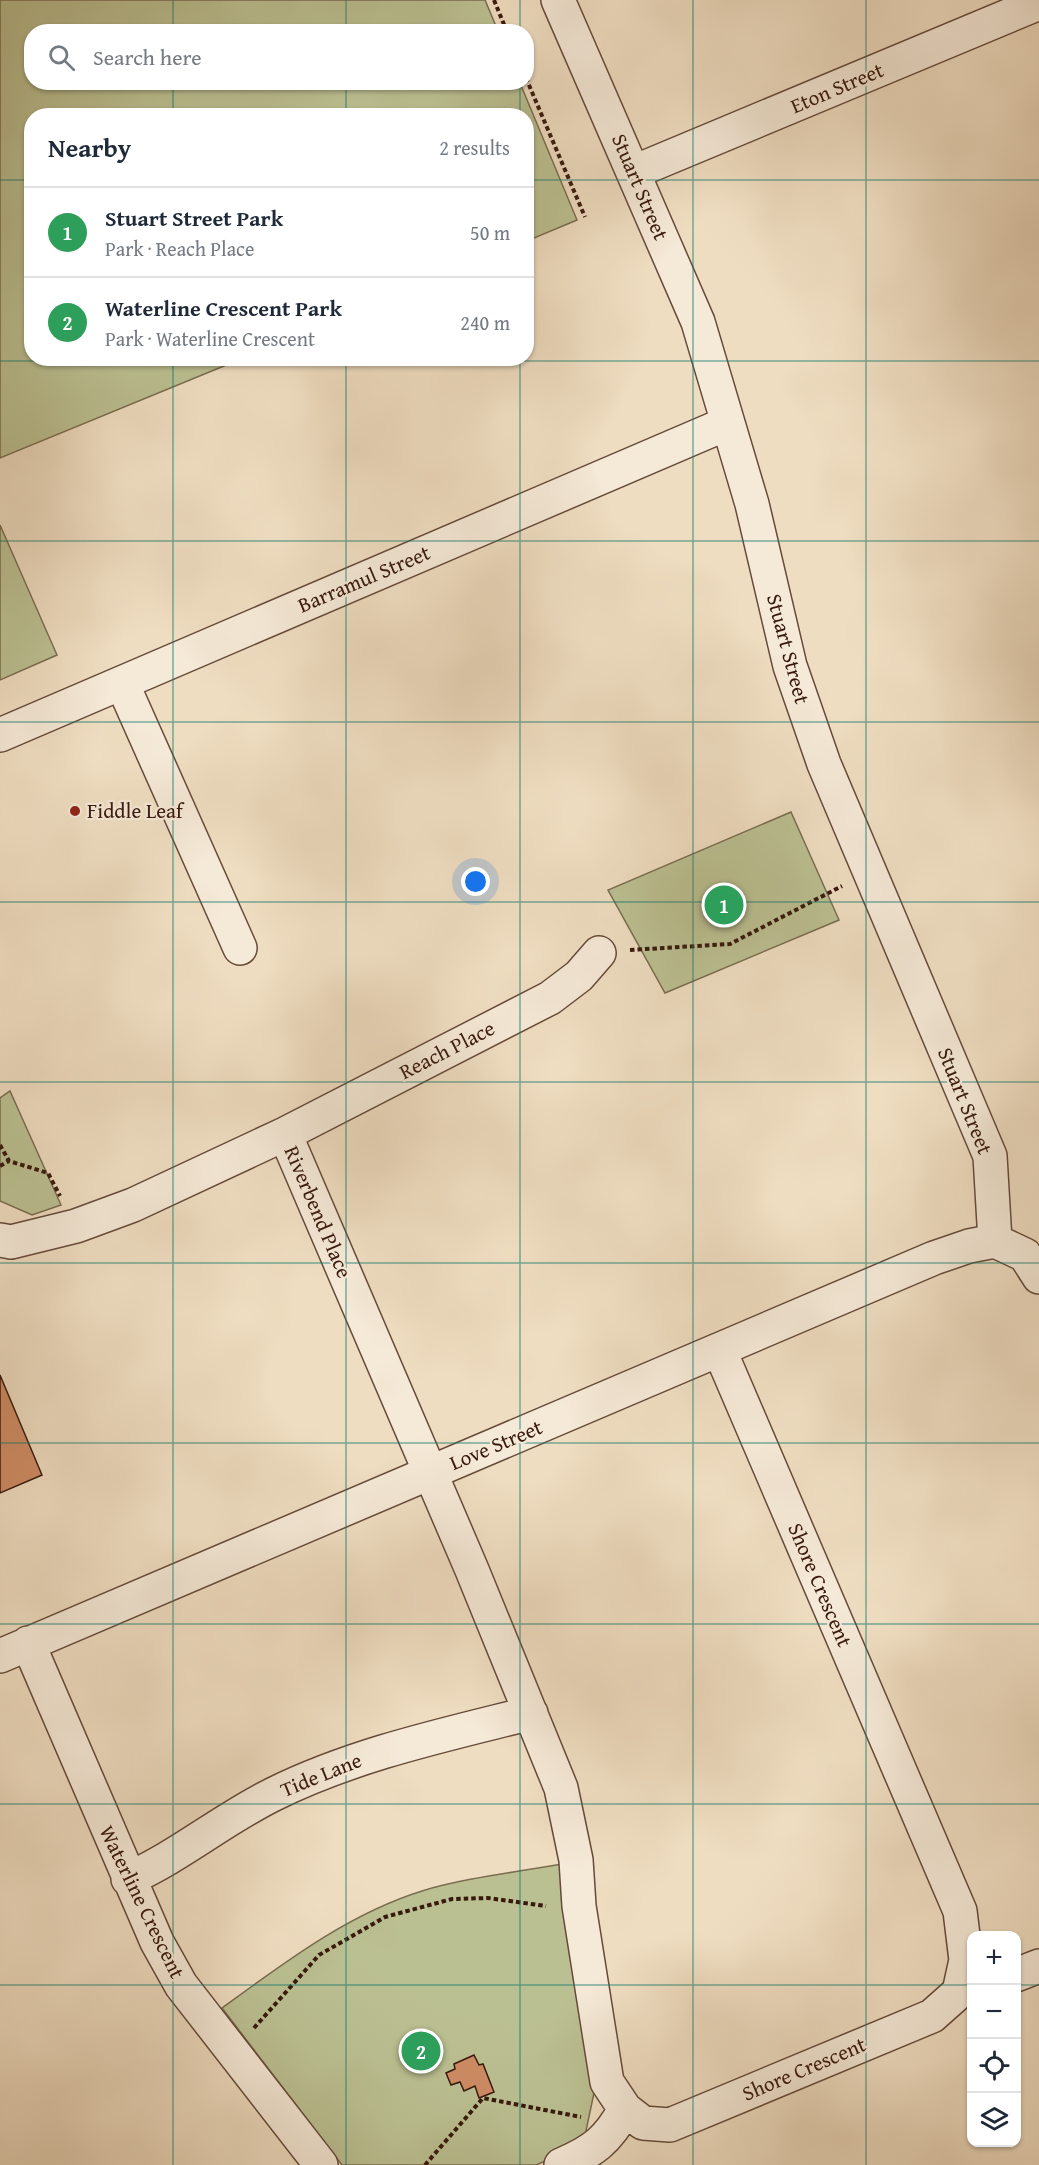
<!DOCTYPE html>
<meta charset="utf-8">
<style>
:root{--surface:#fff;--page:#f2f2f3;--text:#1f2937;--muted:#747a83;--line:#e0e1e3;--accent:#8f2418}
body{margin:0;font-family:"Gentium Book Plus",serif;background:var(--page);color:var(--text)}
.controls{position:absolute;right:18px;bottom:18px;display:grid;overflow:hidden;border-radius:12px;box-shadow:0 2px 4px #0004}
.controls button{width:54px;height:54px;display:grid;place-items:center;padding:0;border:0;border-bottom:2px solid var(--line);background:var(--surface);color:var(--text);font:30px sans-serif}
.you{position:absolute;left:476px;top:882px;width:21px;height:21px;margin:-15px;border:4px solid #fff;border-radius:50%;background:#1a73e8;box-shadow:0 0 0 9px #1a73e833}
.badge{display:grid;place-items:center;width:39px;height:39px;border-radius:50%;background:var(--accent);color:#fff;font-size:20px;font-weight:700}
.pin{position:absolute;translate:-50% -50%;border:3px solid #fff;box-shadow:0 2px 6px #0006}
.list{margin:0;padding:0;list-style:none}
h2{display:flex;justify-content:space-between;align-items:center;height:78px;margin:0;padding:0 24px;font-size:26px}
h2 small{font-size:20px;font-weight:400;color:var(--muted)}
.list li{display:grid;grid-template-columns:39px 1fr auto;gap:18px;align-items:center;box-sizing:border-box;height:90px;padding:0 24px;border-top:2px solid var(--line)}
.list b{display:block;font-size:22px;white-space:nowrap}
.list p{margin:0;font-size:20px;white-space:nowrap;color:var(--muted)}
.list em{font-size:20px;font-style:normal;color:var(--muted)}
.icon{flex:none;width:33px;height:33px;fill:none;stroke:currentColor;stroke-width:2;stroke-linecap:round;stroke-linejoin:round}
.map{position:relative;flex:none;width:1039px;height:2165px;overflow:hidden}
.search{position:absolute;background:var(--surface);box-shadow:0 2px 4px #0004;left:24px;top:24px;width:510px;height:66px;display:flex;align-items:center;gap:15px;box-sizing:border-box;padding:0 21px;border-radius:24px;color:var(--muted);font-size:22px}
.panel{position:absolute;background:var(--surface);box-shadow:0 2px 4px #0004;left:24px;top:108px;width:510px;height:258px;border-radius:24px}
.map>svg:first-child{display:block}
.park{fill:#bbc092;stroke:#7a6c50;stroke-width:1.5}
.building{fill:#ce8c65;stroke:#38190d;stroke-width:1.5}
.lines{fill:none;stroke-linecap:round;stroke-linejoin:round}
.minor-casing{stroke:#664a3a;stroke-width:36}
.path{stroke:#38190d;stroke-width:4;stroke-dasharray:4.5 3;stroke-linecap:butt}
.minor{stroke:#f5e9d7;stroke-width:33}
.grid{fill:none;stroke:#0f766e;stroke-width:1.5;stroke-opacity:0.55}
.poi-dot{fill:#8f2418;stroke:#f5e9d7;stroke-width:2}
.labels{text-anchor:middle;stroke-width:4.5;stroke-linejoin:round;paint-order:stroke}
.street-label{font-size:21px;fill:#38190d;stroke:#f5e9d7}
.poi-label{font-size:21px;fill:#38190d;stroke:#f5e9d7;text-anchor:start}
</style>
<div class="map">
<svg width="1039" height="2165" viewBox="0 0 1039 2165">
<rect width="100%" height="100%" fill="#efddc1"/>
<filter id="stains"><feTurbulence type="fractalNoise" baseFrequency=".00333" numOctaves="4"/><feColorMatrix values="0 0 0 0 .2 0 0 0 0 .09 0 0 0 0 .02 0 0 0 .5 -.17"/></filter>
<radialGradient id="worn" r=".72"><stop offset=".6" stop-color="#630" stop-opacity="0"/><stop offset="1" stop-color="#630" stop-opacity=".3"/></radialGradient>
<path class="park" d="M0,0H485L498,31L32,32V82L520,83L577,220L527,241L526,116H32V358L241,359L0,458Z
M0,525L57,655L0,680Z
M791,812L839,920L665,993L608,890Z
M10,1091L61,1205L32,1215L0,1201V1098Z
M562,1864L594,2093L583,2145L536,2165H342L222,2008C284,1963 348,1914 422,1891C464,1878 518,1872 562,1864Z"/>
<path class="building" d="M0,1375L42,1475L0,1493Z
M474,2055L479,2065L483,2064L494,2092L479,2098L475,2086L464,2091L460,2082L451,2085L446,2073L455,2069L454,2064Z"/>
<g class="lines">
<defs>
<path id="minor" d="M558,0L698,322L752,504L790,666L824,764L990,1156L995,1241L1025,1255L1039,1277
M634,172L1039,3
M122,683L240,948
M0,735L728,423
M285,1134L472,1570L561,1788L576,1860L579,1906L607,2082L625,2109L643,2123L670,2125L932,2016L959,1992L966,1960L960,1911L720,1351
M0,1240L11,1242L76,1226L133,1205L285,1134L550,998L579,976L599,953
M28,1643L157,1942L181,1985L321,2165
M0,1656L934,1258L969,1246L995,1241
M128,1879C180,1856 223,1819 274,1794C355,1754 444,1735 531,1713
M1016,1975L1039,1966
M561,2165C594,2151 608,2140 625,2109"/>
</defs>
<use href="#minor" class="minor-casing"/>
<path class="path" d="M494,0L507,32
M526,78L585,217
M630,950L730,944L842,886
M0,1145L9,1161L48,1173L60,1196
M0,1166L9,1161
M254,2028L319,1955L385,1917L452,1899L488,1898L546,1906
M425,2165L483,2098L581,2117"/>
<use href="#minor" class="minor"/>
</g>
<path class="grid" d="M173,0V32M346,0V32M520,0V32M693,0V2165M866,0V2165M173,82V116M346,82V116M520,82V116M0,180H32M526,180H1039M173,358V2165M346,358V2165M520,358V2165M0,361H1039M0,541H1039M0,722H1039M0,902H1039M0,1082H1039M0,1263H1039M0,1443H1039M0,1624H1039M0,1804H1039M0,1985H972M1016,1985H1039"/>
<circle class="poi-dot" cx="75" cy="811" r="6"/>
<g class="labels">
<g class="street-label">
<text transform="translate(837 88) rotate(-23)" y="7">Eton Street</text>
<text transform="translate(640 187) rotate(67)" y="7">Stuart Street</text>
<text transform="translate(364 579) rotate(-23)" y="7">Barramul Street</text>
<text transform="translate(788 649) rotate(75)" y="7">Stuart Street</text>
<text transform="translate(447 1050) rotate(-27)" y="7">Reach Place</text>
<text transform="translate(965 1101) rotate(68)" y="7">Stuart Street</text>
<text transform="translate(318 1212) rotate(67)" y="7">Riverbend Place</text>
<text transform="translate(496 1445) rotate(-23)" y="7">Love Street</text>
<text transform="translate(820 1585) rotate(67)" y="7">Shore Crescent</text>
<text transform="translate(321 1775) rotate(-22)" y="7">Tide Lane</text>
<text transform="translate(142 1902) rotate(64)" y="7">Waterline Crescent</text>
<text transform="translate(804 2069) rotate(-23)" y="7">Shore Crescent</text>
</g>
<g class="poi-label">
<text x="87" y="818">Fiddle Leaf</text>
</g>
</g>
<rect width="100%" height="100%" filter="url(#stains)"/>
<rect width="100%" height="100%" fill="url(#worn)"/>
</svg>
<div class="controls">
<button>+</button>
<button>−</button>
<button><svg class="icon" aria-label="locate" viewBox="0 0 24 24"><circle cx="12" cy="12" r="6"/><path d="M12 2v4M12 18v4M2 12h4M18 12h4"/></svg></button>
<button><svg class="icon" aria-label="layers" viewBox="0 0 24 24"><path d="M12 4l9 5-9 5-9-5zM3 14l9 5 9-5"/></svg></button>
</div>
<div class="you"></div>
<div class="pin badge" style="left:724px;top:905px;background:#2e9e5b">1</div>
<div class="pin badge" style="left:421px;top:2051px;background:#2e9e5b">2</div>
<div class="search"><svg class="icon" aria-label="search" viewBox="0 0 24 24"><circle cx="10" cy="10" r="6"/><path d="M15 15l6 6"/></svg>Search here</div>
<section class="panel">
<h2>Nearby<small>2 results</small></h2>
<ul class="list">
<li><span class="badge" style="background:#2e9e5b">1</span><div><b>Stuart Street Park</b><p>Park · Reach Place</p></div><em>50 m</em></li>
<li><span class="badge" style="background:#2e9e5b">2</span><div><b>Waterline Crescent Park</b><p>Park · Waterline Crescent</p></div><em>240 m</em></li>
</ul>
</section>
</div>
